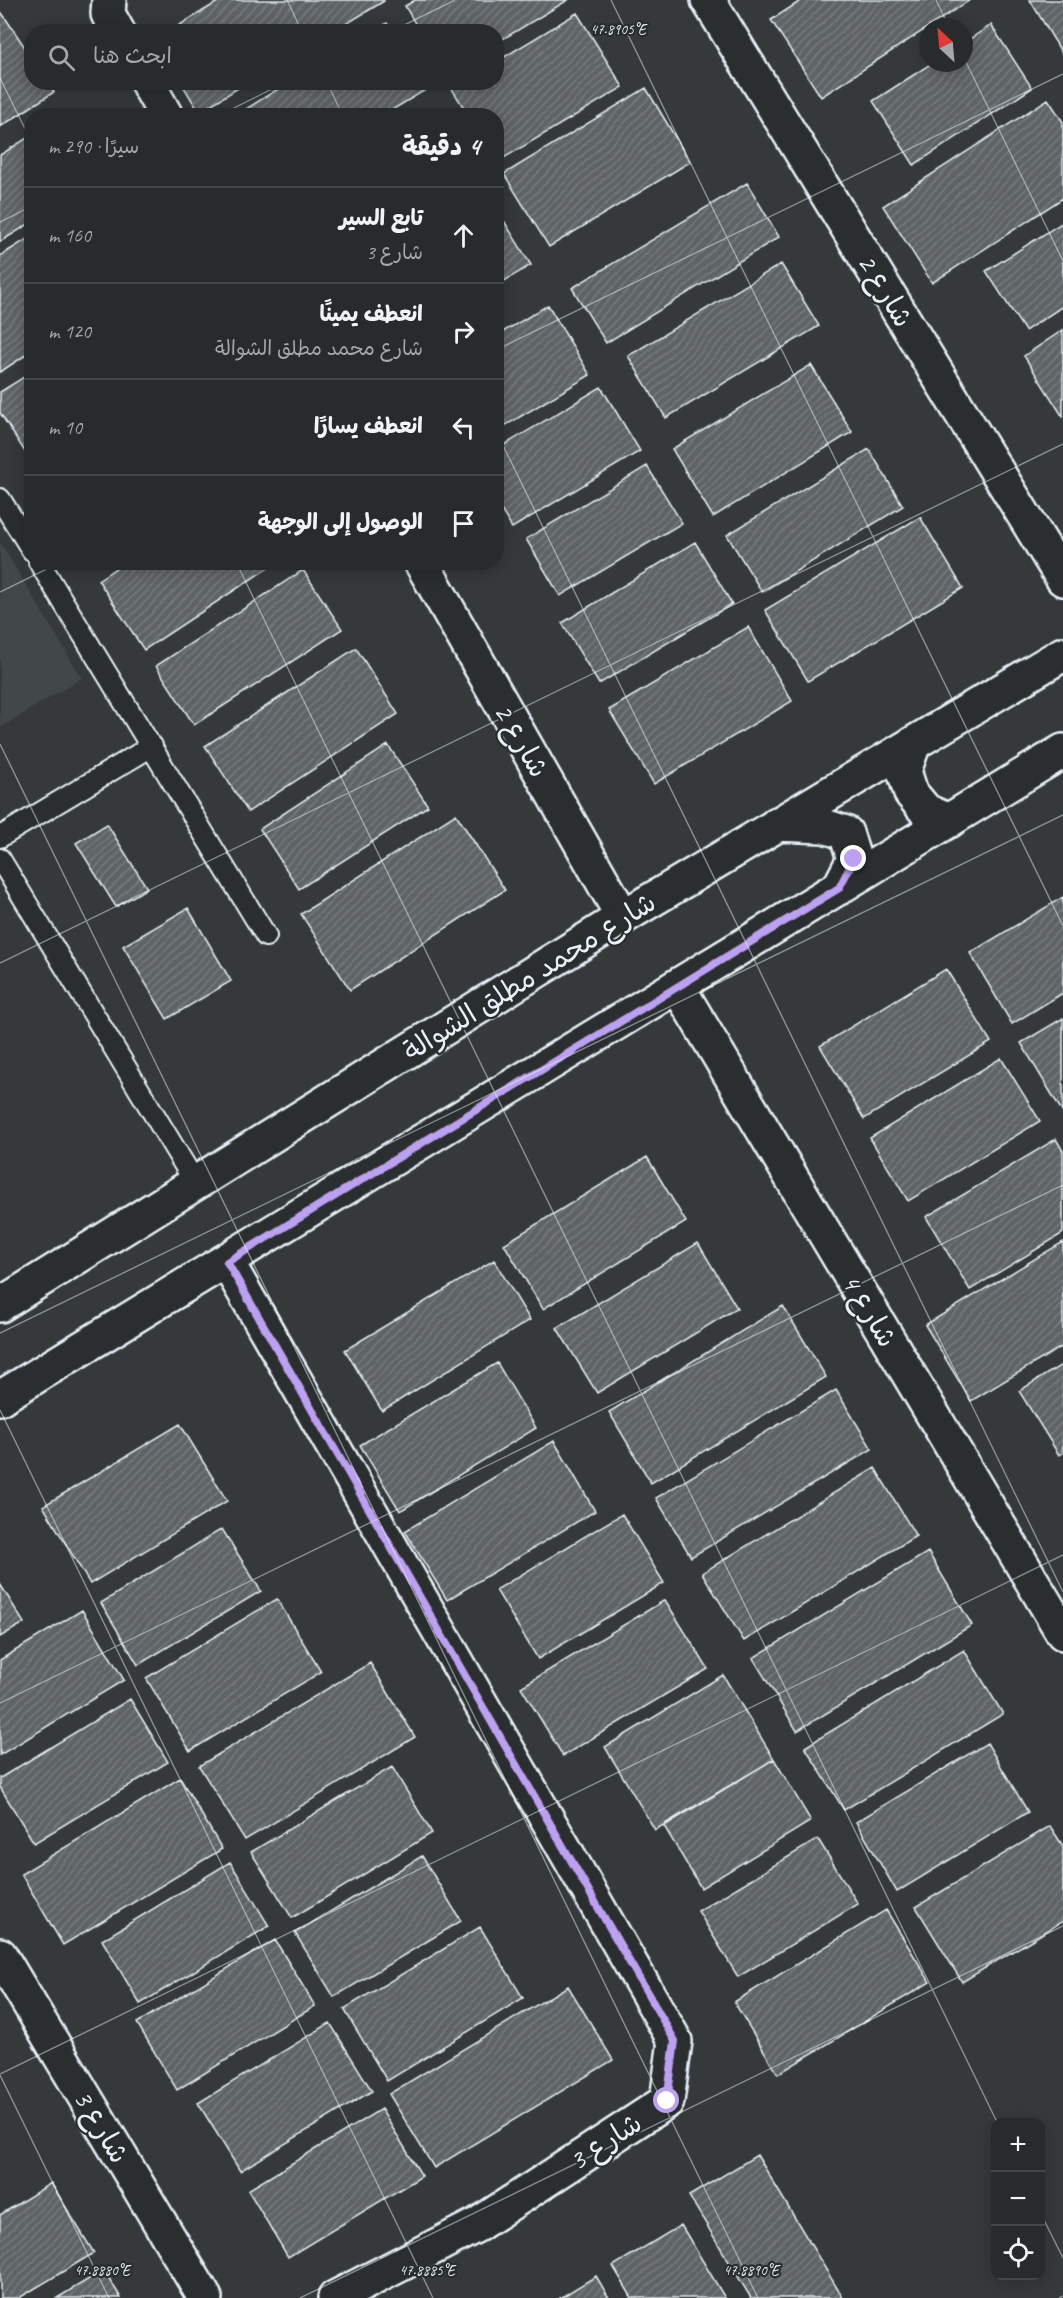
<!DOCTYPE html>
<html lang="ar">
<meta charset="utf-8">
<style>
:root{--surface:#282b2c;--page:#343738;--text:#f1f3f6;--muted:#a5a7a9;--line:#444748}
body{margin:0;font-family:Caveat,"Playpen Sans Arabic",sans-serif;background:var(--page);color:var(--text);direction:rtl}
.controls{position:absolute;right:18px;bottom:18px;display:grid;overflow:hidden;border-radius:12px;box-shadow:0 3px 15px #0003}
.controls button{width:54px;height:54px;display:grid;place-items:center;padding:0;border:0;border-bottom:2px solid var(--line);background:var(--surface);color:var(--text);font:30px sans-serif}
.compass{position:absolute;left:919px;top:18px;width:54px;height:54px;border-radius:50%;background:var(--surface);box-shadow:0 3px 15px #0003;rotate:334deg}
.stop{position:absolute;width:18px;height:18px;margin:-14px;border:4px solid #bca0f2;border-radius:50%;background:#fff}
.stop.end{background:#bca0f2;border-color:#fff;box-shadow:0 2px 6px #0008}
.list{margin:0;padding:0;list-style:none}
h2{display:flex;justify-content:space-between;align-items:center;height:78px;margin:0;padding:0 24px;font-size:26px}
h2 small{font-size:20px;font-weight:400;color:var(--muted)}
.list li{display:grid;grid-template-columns:39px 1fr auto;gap:18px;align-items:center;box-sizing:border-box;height:96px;padding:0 24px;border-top:2px solid var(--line)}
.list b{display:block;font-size:22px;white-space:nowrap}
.list p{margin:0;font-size:20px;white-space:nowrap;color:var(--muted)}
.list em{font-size:20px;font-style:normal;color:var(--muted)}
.icon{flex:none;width:33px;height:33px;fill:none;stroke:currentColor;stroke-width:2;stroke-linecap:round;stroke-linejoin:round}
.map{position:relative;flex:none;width:1063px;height:2298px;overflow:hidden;direction:ltr}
.search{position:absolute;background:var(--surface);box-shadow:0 3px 15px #0003;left:24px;top:24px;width:480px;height:66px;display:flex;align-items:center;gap:15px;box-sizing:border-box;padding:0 21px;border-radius:24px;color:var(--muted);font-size:22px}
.panel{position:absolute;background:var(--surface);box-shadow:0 3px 15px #0003;left:24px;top:108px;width:480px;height:462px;border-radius:24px;direction:rtl}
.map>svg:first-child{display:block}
.built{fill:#424647}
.building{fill:url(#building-hatch);stroke:#e8f1f8;stroke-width:1.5}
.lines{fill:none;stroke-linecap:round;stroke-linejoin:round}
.lane-casing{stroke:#e8f1f8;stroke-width:24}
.street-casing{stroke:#e8f1f8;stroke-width:38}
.secondary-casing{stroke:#e8f1f8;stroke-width:38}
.lane{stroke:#2a2d2e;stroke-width:20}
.street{stroke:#2a2d2e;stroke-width:33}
.secondary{stroke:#2a2d2e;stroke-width:33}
.route{stroke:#bca0f2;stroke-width:8}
.ticks{fill:none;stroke:#e8f1f8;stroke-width:1.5;stroke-opacity:0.45}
.labels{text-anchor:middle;stroke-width:4.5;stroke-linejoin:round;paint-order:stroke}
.street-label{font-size:28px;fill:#e8f1f8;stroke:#2a2d2e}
.ticks-label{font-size:15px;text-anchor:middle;fill:#e8f1f8;stroke:#2a2d2e;stroke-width:4.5;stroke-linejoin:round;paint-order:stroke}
</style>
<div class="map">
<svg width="1063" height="2298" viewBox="0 0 1063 2298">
<defs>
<pattern id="building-hatch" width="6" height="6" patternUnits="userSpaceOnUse" patternTransform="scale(1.5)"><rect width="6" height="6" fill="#5f6365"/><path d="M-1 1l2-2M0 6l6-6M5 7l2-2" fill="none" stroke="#767a7c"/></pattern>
</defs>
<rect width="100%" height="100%" fill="#35393a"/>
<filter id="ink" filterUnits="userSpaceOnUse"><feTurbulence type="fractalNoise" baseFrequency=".0167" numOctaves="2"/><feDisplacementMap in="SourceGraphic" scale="12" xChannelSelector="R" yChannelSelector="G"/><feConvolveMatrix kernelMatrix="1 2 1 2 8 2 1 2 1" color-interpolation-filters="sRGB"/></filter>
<g filter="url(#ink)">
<path class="built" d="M0,542L82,678L0,728Z"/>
<path class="building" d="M221,0H383L384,1L333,32H168Z
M415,0H568L496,43V32H420L405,6Z
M802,0H970L821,97L771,20Z
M1030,0H1063V55Z
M2,13L32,58V82H47L54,92L0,127V15Z
M577,13L623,87L497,162L496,116H469L452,89L462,82H496V62Z
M387,23L392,32H374Z
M991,25L1032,88L914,165L873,101L932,63H964V43Z
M181,82H248L199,112Z
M289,82H423L427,89L382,116H235Z
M646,88L690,162L549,247L504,174Z
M1048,99L1063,122V198L932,283L883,206Z
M32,135V222L0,242V155Z
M747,183L779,237L606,343L572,288Z
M496,208L531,265L496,286Z
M1063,222V306L1025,331L986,271Z
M32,236V351L0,372V256Z
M781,264L819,326L666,418L628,356Z
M548,305L590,375L496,431V336Z
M1063,330V417L1024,356Z
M811,365L852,432L713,517L672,449Z
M32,372V460L31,461L0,413V392Z
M601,387L640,451L512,528L496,502V450Z
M869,449L903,506L762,592L727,535Z
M647,466L682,523L560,596L526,539Z
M920,517L963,588L808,681L765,610Z
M695,542L732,604L599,684L562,623Z
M125,562H277L144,650L98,580Z
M303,570L342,629L194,725L156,666Z
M748,627L792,701L654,784L609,710Z
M356,648L398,714L248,812L205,746Z
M388,745L428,806L299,889L260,829Z
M456,814L505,890L350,990L301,914Z
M107,824L147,888L116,907L76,843Z
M1063,897V993L1012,1024L970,953Z
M188,908L231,981L167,1019L123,946Z
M946,969L991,1042L864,1119L820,1046Z
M1063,1018V1113L1021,1043Z
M1001,1058L1040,1121L908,1201L870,1138Z
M1056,1139L1063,1151V1233L970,1290L926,1217Z
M647,1157L686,1222L543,1309L504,1244Z
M1063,1242V1346L971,1401L925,1325Z
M698,1243L737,1308L597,1393L557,1328Z
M494,1260L530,1320L382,1411L345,1350Z
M783,1306L826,1377L651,1483L609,1412Z
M497,1363L536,1428L400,1511L360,1445Z
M1063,1364V1453L1059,1455L1019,1391Z
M836,1390L872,1449L691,1557L656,1498Z
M180,1424L227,1501L90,1584L43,1506Z
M554,1441L595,1511L447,1600L405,1531Z
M875,1468L916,1536L744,1641L702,1573Z
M622,1514L664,1583L538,1659L496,1590Z
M222,1529L261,1591L138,1665L101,1603Z
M928,1552L972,1625L797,1731L753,1658Z
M0,1584L24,1623L0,1637Z
M277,1599L321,1672L190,1751L146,1678Z
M665,1600L708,1669L563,1756L521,1687Z
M82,1610L124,1680L0,1755V1660Z
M964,1650L1003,1714L844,1810L805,1747Z
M370,1663L415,1737L245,1840L199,1766Z
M723,1675L774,1759L655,1830L605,1747Z
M130,1699L168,1762L34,1843L0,1787V1778Z
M987,1743L1028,1812L897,1892L856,1822Z
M774,1759L811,1821L701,1888L664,1826Z
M392,1767L432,1833L292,1918L251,1852Z
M180,1778L222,1849L63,1945L21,1874Z
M1050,1826L1063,1846V1921L962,1982L916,1907Z
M818,1839L858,1904L738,1977L698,1911Z
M422,1856L461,1921L334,1997L295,1933Z
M230,1862L269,1926L140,2004L102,1940Z
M886,1910L930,1982L778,2074L734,2002Z
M480,1927L523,1998L387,2081L344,2009Z
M275,1940L315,2006L177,2090L137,2023Z
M568,1986L613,2060L434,2168L389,2094Z
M330,2023L372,2091L240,2171L198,2103Z
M381,2109L422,2176L288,2257L248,2190Z
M757,2155L843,2298H751L689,2196Z
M51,2183L94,2253L19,2298H0V2215Z
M681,2225L725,2298H632L613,2266Z
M104,2270L121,2298H57Z
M596,2276L609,2298H560Z"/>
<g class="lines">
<defs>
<path id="lane" d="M0,499L32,550
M39,562L266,936
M0,837L152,746
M0,859L196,1184"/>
<path id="street" d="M109,0L108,14L118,32
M708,0L1063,579
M147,82L166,116
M421,562L623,917
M678,987L1063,1633
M227,1262L675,2041L667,2101L477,2225L335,2298
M0,1955L205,2298"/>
<path id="secondary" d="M914,743L904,771L911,793L926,811L949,821
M777,824L824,826L846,833L854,859L839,888
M0,1305L623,917L1063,654
M0,1398L1063,751"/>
</defs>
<use href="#lane" class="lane-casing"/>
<use href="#street" class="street-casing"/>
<use href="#secondary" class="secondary-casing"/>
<use href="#lane" class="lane"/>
<use href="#street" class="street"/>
<use href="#secondary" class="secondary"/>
</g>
</g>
<g class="lines" filter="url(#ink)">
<path class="route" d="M667,2101L675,2041L227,1262L839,888L854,859"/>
</g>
<path class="ticks" d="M287,0L302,32M611,0L1063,926M936,0L949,27M390,32L455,0M964,58L1063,261M0,78L32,143M327,82L343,116M218,116L286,82M0,222L32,206M496,350L1063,74M496,431L1063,1592M236,562L997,2122M0,592L61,562M0,744L758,2298M0,963L1063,444M0,1333L1063,815M0,1410L433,2298M0,1703L1063,1185M0,2074L1063,1555M0,2075L109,2298M1040,2212L1063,2258M300,2298L1063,1926M1059,2298L1063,2296"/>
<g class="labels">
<g class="street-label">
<text transform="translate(886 290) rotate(59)" y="10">شارع 2</text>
<text transform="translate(522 740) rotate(60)" y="10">شارع 2</text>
<text transform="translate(529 976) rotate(-32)" y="10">شارع محمد مطلق الشوالة</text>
<text transform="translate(870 1310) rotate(59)" y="10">شارع 4</text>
<text transform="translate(102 2126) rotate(59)" y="10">شارع 3</text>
<text transform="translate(605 2141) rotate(-33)" y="10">شارع 3</text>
</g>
</g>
<g class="ticks-label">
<text x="618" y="34">47.8905°E</text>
<text x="102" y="2275">47.8880°E</text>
<text x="427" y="2275">47.8885°E</text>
<text x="751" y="2275">47.8890°E</text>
</g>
</svg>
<div class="controls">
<button>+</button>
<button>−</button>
<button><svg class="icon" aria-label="locate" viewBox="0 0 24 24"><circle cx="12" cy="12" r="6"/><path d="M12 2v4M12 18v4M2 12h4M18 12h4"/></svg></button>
</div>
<svg class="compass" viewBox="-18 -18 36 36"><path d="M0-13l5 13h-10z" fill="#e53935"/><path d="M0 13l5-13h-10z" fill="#a5a7a9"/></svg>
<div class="stop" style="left:667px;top:2101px"></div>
<div class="stop end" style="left:854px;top:859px"></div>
<div class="search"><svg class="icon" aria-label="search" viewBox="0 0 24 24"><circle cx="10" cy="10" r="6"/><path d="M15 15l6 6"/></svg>ابحث هنا</div>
<section class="panel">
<h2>4 دقيقة<small>سيرًا · 290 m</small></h2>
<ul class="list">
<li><svg class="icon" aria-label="ahead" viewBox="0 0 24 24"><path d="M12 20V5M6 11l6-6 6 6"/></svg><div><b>تابع السير</b><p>شارع 3</p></div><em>160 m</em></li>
<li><svg class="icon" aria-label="right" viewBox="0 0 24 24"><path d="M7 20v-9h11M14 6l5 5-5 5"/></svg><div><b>انعطف يمينًا</b><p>شارع محمد مطلق الشوالة</p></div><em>120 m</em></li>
<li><svg class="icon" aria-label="left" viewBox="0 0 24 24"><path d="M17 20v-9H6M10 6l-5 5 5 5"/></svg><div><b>انعطف يسارًا</b></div><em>10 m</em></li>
<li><svg class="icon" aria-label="arrive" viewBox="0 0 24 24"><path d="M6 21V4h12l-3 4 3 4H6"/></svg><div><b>الوصول إلى الوجهة</b></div></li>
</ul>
</section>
</div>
